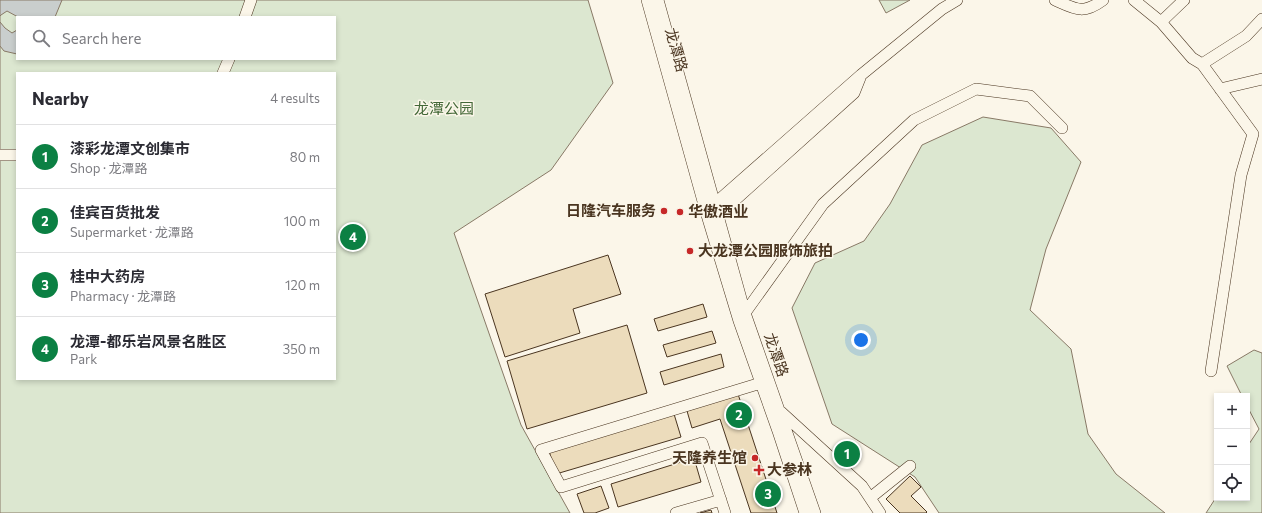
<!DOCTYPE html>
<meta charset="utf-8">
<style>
:root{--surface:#fff;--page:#f2f2f3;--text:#2b2b33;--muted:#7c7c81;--line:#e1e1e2;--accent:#0b8043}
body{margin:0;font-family:Commissioner,"Noto Sans SC",sans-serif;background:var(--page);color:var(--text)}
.controls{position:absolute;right:12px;bottom:12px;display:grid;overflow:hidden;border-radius:0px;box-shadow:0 2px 6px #0003}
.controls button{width:36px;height:36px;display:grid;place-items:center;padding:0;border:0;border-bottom:1px solid var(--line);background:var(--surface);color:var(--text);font:20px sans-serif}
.you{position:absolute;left:861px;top:340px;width:14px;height:14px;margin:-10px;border:3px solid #fff;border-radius:50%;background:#1a73e8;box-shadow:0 0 0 6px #1a73e833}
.badge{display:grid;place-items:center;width:26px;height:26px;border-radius:50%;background:var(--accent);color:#fff;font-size:13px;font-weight:700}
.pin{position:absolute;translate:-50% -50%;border:2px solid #fff;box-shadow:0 1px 4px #0006}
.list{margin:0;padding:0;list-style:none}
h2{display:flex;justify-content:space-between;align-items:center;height:52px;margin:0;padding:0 16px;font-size:17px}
h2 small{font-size:13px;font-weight:400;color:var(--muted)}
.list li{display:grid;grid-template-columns:26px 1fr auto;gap:12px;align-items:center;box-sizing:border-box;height:64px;padding:0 16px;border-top:1px solid var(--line)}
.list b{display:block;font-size:15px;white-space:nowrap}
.list p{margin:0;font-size:13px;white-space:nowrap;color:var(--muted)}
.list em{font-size:13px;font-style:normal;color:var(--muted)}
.icon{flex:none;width:22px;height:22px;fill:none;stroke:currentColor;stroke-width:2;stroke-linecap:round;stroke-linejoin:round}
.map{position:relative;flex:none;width:1262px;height:513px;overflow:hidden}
.search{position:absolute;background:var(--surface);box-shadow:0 2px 6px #0003;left:16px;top:16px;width:320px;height:44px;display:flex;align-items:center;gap:10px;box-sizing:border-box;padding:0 14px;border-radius:0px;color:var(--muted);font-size:15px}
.panel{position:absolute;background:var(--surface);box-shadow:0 2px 6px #0003;left:16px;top:72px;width:320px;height:308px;border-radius:0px}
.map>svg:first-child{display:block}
.green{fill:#dce7d0;stroke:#887966;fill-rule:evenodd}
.water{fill:#c9cecd;stroke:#887966}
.building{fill:#ecdcbc;stroke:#4a3520}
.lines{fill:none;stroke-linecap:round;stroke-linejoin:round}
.minor-casing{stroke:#4a3520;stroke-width:12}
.minor{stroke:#fbf6e9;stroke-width:11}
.poi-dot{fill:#c62828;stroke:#fbf6e9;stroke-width:1.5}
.labels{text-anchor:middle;stroke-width:3;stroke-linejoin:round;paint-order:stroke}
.street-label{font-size:15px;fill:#4a3520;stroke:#fbf6e9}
.park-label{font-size:15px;fill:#436837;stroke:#fbf6e9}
.poi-label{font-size:15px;font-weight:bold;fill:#4a3520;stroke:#fbf6e9;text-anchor:start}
</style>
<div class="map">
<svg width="1262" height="513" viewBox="0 0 1262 513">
<rect width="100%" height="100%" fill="#fbf6e9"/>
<path class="green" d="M0,0H588L613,83L551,170L454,233L521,425L570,513H0ZM17,17H335V59H17ZM17,73H335V379H17Z
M879,0H910L886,13Z
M983,117L1051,128L1081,162L1046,249L1030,310L1071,349L1088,434L1116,474L1165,513H939L915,477L832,424L792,308L815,263L864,241L890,204L922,145Z
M1254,350L1262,353V513H1206L1217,496V498H1247V447L1259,429L1247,406V396H1242L1227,366Z"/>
<path class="water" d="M0,0H62L55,17H18L7,11L1,15L0,16Z
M0,22L5,28L12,33L17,30V54L4,51L0,46Z"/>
<path class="building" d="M608,255L621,294L573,309L580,333L505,357L485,294Z
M703,304L707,317L658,331L654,319Z
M627,325L647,393L527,429L507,361Z
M712,331L716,343L667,357L663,345Z
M721,354L724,367L664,385L660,372Z
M738,394L777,513H751L720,419L692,428L687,411Z
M674,414L681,437L556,474L549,451Z
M694,458L701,482L618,507L611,484Z
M910,476L921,487L911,496L927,512L926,513H900L886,499Z
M601,486L609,508L595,513H584L577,494Z
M711,510L712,513H700Z"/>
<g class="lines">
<defs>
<path id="minor" d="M647,0L706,212L739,321L779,434L805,513
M658,0L745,313L815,513
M1055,0C1075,9 1083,15 1103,0
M1134,0L1161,22L1192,58L1202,64L1253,134L1241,175L1211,371
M245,17L251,0
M1161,22L1184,0
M1202,64L1246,36L1262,19
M223,73L229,59
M1220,89L1262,79
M0,155H17
M711,207L861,75L942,9L957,0
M714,219L854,93L860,78
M742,317L823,204L914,120L976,89L1030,96L1062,128
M781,412L862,486L880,513
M870,498L910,466
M676,513L721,500
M725,513L702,443L561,487L541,450L761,383"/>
</defs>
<use href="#minor" class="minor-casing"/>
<use href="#minor" class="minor"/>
</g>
<g class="poi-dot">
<circle cx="664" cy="211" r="4"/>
<circle cx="680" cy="212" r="4"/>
<circle cx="690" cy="251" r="4"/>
<circle cx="755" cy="458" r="4"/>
<path d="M757 464h4v4h4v4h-4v4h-4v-4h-4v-4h4z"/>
</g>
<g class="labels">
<g class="street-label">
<text transform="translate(676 50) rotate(74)" y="5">龙潭路</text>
<text transform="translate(776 355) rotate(71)" y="5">龙潭路</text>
</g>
<g class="park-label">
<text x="444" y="114">龙潭公园</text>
</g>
<g class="poi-label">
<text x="656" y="216" text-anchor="end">日隆汽车服务</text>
<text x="688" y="217">华傲酒业</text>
<text x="698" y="256">大龙潭公园服饰旅拍</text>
<text x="747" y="463" text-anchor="end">天隆养生馆</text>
<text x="767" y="475">大参林</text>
</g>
</g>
</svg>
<div class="controls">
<button>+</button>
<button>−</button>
<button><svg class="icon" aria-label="locate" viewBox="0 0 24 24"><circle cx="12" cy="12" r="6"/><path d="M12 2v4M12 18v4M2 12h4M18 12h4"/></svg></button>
</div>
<div class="you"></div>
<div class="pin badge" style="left:847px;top:454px">1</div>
<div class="pin badge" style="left:739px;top:415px">2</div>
<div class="pin badge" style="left:768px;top:494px">3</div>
<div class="pin badge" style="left:353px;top:237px">4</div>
<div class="search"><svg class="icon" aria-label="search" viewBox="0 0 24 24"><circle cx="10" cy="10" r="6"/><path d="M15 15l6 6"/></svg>Search here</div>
<section class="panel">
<h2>Nearby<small>4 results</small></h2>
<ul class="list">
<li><span class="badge">1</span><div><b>漆彩龙潭文创集市</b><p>Shop · 龙潭路</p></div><em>80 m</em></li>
<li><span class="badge">2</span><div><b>佳宾百货批发</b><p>Supermarket · 龙潭路</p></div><em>100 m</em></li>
<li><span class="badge">3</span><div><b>桂中大药房</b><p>Pharmacy · 龙潭路</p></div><em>120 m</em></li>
<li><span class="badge">4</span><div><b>龙潭-都乐岩风景名胜区</b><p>Park</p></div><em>350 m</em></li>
</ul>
</section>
</div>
